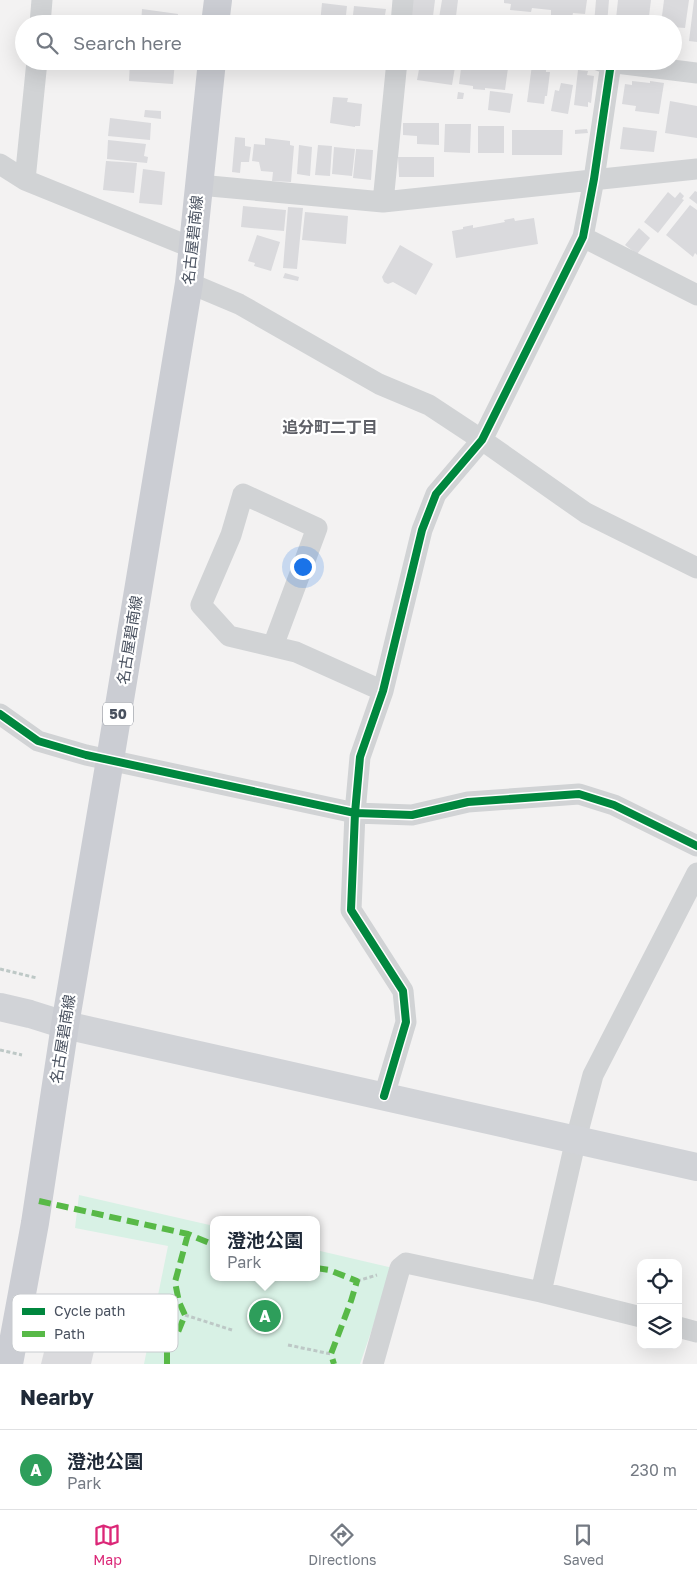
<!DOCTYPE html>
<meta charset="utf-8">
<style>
:root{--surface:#fff;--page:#f6f6f7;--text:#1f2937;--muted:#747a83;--line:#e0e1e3;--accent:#db2777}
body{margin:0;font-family:"Golos Text","Noto Sans JP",sans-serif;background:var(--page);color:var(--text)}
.controls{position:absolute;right:15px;bottom:15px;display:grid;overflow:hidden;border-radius:10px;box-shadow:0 5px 20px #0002}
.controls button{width:45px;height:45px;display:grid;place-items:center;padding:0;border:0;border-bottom:1px solid var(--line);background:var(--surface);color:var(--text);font:25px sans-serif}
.you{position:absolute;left:302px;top:566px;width:18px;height:18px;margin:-12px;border:4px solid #fff;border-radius:50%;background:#1a73e8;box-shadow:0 0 0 8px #1a73e833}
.badge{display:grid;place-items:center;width:32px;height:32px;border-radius:50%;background:var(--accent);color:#fff;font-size:16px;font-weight:700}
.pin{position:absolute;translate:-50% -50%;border:2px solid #fff;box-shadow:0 1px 5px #0006}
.popup{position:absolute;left:210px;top:1216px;width:110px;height:65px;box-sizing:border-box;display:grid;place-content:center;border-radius:10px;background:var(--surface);filter:drop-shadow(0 1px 4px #0005);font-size:16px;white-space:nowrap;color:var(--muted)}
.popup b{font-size:19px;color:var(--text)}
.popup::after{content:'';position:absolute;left:50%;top:100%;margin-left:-10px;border:10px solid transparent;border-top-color:var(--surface)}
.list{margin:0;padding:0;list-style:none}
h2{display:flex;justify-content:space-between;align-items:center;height:65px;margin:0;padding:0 20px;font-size:21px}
h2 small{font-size:16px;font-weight:400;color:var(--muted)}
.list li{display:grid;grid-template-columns:32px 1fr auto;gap:15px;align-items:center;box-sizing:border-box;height:80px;padding:0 20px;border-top:1px solid var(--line)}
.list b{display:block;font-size:19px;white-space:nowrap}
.list p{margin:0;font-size:16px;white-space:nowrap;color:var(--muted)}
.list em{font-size:16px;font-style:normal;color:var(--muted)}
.icon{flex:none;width:28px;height:28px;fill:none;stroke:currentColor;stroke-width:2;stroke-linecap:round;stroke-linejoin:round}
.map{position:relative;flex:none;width:697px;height:1364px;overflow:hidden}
.search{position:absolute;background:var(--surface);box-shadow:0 5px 20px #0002;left:15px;right:15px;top:15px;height:55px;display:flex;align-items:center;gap:12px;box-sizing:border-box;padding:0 18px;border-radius:28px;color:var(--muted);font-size:19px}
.sheet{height:145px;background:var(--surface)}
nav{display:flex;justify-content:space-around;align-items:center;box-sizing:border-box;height:70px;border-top:1px solid var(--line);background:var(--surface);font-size:14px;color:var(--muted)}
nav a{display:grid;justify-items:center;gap:2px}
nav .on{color:var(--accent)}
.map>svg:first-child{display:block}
.green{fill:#d8f1e5}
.building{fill:#dadadd}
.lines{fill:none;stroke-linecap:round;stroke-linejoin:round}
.path{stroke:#bdc8c6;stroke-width:3;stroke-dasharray:4 2.5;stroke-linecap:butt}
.street{stroke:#d1d3d5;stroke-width:21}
.secondary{stroke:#d1d3d7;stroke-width:28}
.primary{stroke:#cbcdd3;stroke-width:28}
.quiet{stroke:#58b947;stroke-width:6;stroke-dasharray:12 6;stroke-linecap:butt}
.cycleway-casing{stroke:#fff;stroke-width:11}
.cycleway{stroke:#00873e;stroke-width:8}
.labels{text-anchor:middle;stroke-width:4.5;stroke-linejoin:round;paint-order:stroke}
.shield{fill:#fff;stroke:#80858f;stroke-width:1}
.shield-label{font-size:14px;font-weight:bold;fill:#49515f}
.street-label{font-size:15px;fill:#49515f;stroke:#fff}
.neighbourhood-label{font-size:16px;font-weight:bold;fill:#5e6067;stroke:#fff}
.key{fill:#fff;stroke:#c8cbcf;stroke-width:1}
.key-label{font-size:14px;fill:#49515f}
</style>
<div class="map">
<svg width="697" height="1364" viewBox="0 0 697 1364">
<rect width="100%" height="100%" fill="#f3f2f2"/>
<path class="green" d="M79,1195L214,1226V1277H316V1250L393,1268L360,1364H144L168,1246L75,1228Z"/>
<path class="building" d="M413,0H435L432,24H421L422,19L411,18Z
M442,0H458L455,24H438Z
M504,0H587L585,14L573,13L572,18L551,15V10L532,8L531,12L510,10L511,4L504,3Z
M596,0H609L607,24H594Z
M618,0H651L648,24L634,23V21L616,19Z
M664,0H689L685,28L673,27V24H661Z
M694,0H697V42L689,41Z
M322,3L347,6L345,24H320Z
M354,6L386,9L385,15H388V24H352Z
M142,9L178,14L177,24H141Z
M130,61H175L173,84L129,81Z
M423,61H456L452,85L417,80L420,64H422Z
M462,61H480L479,64L508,68L505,90L485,88V90L473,89V86L459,84Z
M532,65L546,66V72H550L547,96H545L544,104L527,102Z
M578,70L588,71L587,75L594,76L591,103L588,102V107L574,105Z
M632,81L650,83V81L664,83L659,114L635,111L636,106L622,104L625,84L632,85Z
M561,83L573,85L568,114L551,111L555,90L559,91Z
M490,91L513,94L510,113L488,110Z
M458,92L464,93L463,99H457Z
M333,97L348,98L347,102L362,104L360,126H355V127L330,123Z
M670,101L697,106V138L665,133Z
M145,110L161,111V119L144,117Z
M110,118L151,123L150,140L108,136Z
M403,123H439V145L417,144V136L403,135Z
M445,124H471L470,153L444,152Z
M478,126H504V153H478Z
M623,127L657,131L654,152L620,149Z
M587,129L588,133L575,134V130Z
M512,130H563L562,155H512Z
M235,137L245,138V146L251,147L249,162H241L240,173L232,172Z
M265,138L290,141V145L294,146L291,182L272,181L273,172L261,171L259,162L252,161L254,144L265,145Z
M108,140L146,144L144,156L148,157L147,163L107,159Z
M299,145L312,147L310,176L297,174Z
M318,145L332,146L330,176L315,175Z
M334,147L355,149L352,176L332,174Z
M356,149L373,150L371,180L353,178Z
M398,157H434V177H399Z
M106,161L137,163L134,193L103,190Z
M143,169L165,172L162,205L139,203Z
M695,191L697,192V204L689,198Z
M668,192L675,198L680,192L684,196L682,199L684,200L658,233L644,222Z
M690,205L697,210V255L695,253L693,257L666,235Z
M243,206L286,210L284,231L241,227Z
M288,207L303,208L297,269L283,268Z
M305,212L348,216L346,244L302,240Z
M514,218L515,221L534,218L538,244L456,258L452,231L463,229V227L473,225V228L505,222L504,220Z
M639,228L650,238L637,254L625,245Z
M257,235L280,242L271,271L254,266L255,263L248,261Z
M400,245L433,264L416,295L393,282L388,284L384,282L382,277Z
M285,273L299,277L298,281L283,278Z
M58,1296L104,1308L91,1364H41Z"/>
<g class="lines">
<path class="path" d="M0,969L37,978
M0,1050L22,1055
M357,1281L377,1275
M185,1315L232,1330
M288,1345L331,1354"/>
<path class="street" d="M40,24L42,0
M401,24L403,0
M600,61L697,73
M0,164L25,180L193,248
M25,180L37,61
M199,185L383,202L697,169
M383,202L397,61
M583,237L697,295
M189,283L239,304L379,384L429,405L482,440L586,513L697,568
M273,646L317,528L243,494L231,535L201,605L229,636L296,652L383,691
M0,714L38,741L86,755L355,813L412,815L468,802L579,794L614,805L697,846
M384,1096L406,1022L403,991L351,910L355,813L360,757L383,691L422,530L436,494L482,440L583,237L594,179L611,63
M541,1292L576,1139L593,1075L697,873
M678,1327L697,1332
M373,1364L400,1268L406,1263L541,1292L641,1317"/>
<path class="secondary" d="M0,1007L30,1014L65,1025L697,1167"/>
<path class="primary" d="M215,24L218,0
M9,1364L35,1223L65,1025L110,760L189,283L212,61"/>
<path class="quiet" d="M39,1201L188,1234L214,1245
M316,1268L329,1270L357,1281L351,1301L331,1354L334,1364
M167,1364V1349L178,1332L185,1315L179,1302L175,1282L188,1234"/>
<defs>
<path id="cycleway" d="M0,714L38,741L86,755L355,813L412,815L468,802L579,794L614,805L697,846
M384,1096L406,1022L403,991L351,910L355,813L360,757L383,691L422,530L436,494L482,440L583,237L594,179L611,63"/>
</defs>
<use href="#cycleway" class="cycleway-casing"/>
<use href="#cycleway" class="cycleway"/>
</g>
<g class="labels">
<rect class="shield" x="103" y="702.5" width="30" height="23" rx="4"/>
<g class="shield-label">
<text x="118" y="719">50</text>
</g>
<g class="street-label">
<text transform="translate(193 240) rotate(-84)" y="5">名古屋碧南線</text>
<text transform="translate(130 640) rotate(-81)" y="5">名古屋碧南線</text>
<text transform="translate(63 1039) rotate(-81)" y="5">名古屋碧南線</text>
</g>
<g class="neighbourhood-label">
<text x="330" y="433">追分町二丁目</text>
</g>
</g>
<rect x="12" y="1294" width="166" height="58" rx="8" class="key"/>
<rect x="22" y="1308" width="23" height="7" fill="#00873e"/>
<rect x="22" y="1331" width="23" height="6" fill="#58b947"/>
<g class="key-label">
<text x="54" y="1316">Cycle path</text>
<text x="54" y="1339">Path</text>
</g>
</svg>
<div class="controls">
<button><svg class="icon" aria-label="locate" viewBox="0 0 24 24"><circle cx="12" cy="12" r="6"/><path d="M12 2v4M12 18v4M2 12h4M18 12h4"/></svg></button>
<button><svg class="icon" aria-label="layers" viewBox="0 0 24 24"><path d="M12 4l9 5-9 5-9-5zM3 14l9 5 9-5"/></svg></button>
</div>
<div class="you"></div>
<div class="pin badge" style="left:265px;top:1316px;background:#2e9e5b">A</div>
<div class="popup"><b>澄池公園</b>Park</div>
<div class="search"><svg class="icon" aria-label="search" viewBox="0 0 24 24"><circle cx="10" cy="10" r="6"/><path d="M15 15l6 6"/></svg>Search here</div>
</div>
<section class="sheet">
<h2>Nearby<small></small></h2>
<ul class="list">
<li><span class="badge" style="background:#2e9e5b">A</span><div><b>澄池公園</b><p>Park</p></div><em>230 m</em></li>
</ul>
</section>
<nav>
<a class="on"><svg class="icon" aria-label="map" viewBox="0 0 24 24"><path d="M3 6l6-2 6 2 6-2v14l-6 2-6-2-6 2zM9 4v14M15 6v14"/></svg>Map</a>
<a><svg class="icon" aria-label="directions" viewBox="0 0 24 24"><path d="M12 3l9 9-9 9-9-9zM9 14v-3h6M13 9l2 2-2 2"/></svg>Directions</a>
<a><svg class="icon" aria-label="saved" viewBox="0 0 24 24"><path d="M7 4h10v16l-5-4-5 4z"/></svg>Saved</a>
</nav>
